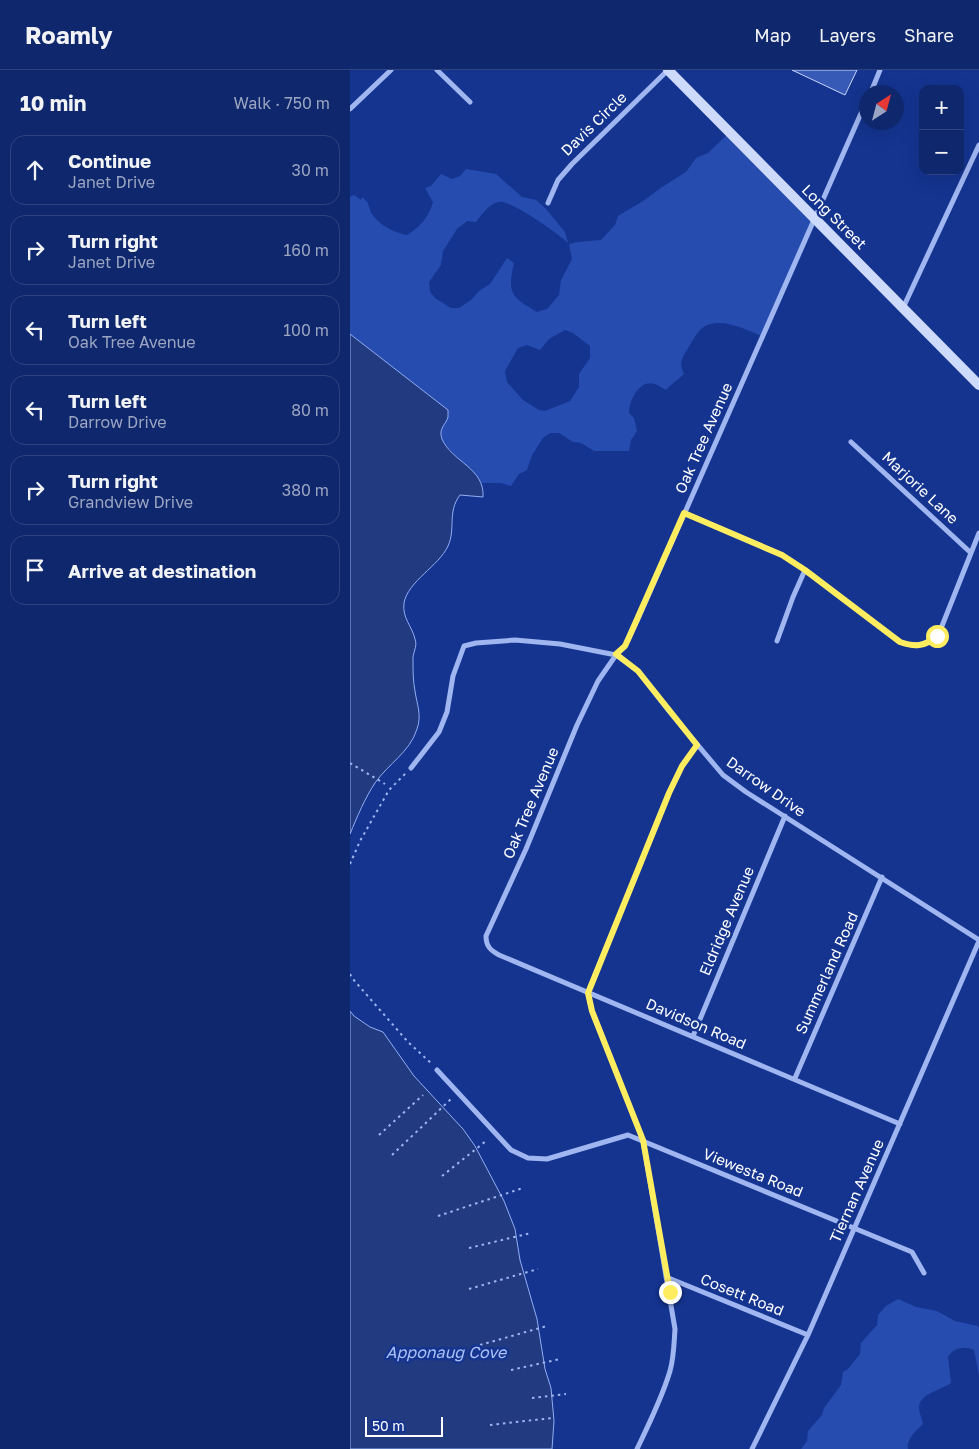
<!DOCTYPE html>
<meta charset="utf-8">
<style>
:root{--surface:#0f276c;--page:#1d3374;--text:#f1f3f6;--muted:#9ba5c2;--line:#2f447f}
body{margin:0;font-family:"Golos Text",sans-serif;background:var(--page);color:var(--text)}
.controls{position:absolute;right:15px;top:15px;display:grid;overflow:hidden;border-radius:10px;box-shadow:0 5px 20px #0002}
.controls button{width:45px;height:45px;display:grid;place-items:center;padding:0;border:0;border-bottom:1px solid var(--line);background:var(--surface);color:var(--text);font:25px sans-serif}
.compass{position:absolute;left:509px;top:15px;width:45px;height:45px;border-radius:50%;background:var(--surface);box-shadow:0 5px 20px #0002;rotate:36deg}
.scale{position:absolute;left:15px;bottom:12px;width:78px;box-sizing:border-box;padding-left:5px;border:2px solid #fff;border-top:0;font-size:14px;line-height:18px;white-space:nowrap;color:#fff;-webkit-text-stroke:4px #143490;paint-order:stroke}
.stop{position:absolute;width:15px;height:15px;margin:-11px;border:4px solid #ffed60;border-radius:50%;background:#fff}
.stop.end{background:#ffed60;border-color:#fff;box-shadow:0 1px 5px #0008}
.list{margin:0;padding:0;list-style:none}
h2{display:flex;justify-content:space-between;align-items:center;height:65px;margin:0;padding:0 20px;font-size:21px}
h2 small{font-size:16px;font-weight:400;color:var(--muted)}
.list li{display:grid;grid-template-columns:32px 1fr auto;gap:15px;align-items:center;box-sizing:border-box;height:70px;margin:0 10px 10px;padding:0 10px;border:1px solid var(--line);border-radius:15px}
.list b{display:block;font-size:19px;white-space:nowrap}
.list p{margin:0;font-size:16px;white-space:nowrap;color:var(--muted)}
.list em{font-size:16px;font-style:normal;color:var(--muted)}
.icon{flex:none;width:28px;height:28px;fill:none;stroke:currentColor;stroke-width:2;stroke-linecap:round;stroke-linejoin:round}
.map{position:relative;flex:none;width:629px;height:1379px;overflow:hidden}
header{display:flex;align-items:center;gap:30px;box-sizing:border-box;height:70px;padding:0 25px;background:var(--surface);border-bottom:1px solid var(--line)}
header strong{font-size:24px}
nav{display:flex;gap:28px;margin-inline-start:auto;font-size:18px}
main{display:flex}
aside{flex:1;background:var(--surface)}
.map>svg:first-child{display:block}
.green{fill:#264caf;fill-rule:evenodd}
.water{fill:#223a80;stroke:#92aef4}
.building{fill:#385ab7;stroke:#c7d6fc}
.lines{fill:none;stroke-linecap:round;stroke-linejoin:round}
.path{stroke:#a0b6f1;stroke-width:2;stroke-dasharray:2.5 4;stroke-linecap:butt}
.street{stroke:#a0b6f1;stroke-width:5}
.secondary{stroke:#cedafc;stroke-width:10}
.route{stroke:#ffed60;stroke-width:6}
.labels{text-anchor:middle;stroke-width:5;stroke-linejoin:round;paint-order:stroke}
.street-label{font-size:15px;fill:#fff;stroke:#143490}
.water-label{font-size:16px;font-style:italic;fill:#acc1f8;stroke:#143490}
</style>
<header>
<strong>Roamly</strong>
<nav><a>Map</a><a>Layers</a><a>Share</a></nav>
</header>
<main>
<aside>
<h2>10 min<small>Walk · 750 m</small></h2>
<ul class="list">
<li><svg class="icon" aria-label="ahead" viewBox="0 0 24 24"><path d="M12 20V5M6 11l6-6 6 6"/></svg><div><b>Continue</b><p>Janet Drive</p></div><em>30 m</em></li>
<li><svg class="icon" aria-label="right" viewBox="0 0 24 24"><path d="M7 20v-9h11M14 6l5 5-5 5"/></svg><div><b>Turn right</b><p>Janet Drive</p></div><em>160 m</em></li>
<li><svg class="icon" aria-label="left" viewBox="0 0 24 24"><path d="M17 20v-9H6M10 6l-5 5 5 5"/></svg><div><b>Turn left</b><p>Oak Tree Avenue</p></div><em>100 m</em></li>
<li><svg class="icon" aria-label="left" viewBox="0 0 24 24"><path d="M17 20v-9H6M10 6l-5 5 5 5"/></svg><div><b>Turn left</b><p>Darrow Drive</p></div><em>80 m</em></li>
<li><svg class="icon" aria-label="right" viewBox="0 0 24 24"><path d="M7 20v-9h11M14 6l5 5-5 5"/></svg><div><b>Turn right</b><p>Grandview Drive</p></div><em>380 m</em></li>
<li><svg class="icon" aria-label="arrive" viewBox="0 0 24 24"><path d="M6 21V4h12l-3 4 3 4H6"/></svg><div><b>Arrive at destination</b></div></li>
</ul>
</aside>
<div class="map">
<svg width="629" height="1379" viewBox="0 0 629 1379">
<rect width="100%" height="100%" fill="#143490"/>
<path class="green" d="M380,62L465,146L412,266C395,259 366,244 350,260C345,265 341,274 337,280C331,289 329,294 334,304C328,310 321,314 316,320C312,318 308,315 305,314C289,309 279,331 279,343L284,348L287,361L281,370L279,381H244L231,373L223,372L209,363H200L193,368L182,385L177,400L169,404L161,416L151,413H132C123,398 87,377 91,358C92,355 96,351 98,349L88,332L0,264V127L4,125L11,130L12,127C21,134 17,135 22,144C29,155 45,163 57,165C70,157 79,147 83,132L75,118L81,116L91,104L102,109L110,106L116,99L146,104L172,127L186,130L196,139L215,162L218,173C209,164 160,129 149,132C139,134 132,144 126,152L117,151L107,159L93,181L91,195L79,212L80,222L85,228L101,238H109L121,230L129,221L140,214L157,188L164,193C157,223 161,227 187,242L197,239L209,225L211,210L222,189L219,174L228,172L251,170L265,155L268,146L293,131L312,117L336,102L346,88L358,83ZM215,260L223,263L240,276V288L229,304V317L220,331L195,341L189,340L173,330L157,312L155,301L168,278L177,275L190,280L199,269Z
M548,1229L566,1237L587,1241L605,1251L628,1256L629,1258V1305L624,1280C614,1276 604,1277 598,1287L601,1313C592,1320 570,1323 569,1337C569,1342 572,1349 573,1354C566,1361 556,1369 558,1379H451L457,1371L458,1361L472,1345L474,1338L491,1315L493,1302L498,1299L510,1284L511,1273L527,1255L528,1245L536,1236Z"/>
<path class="water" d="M0,264L98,340C98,342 98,345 98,347C96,355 88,358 92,369C102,392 135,398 133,427L110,425C97,442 106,459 98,476C89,496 58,511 54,533C52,548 62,556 65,569C68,577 62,583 63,591C63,601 63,611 65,621C67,635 72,645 67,659C60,682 38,694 25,713C15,728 7,747 0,764Z
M0,941L4,946L20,957L33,962L64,1006L113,1059L125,1076L154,1131L165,1159L170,1190L187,1249L195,1299L201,1318L204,1351L202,1379H0Z"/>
<path class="building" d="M442,0H507L495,25Z"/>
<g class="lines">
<path class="path" d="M0,693L35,714
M0,794L10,771L39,720L56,703
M0,904L2,908L58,972L82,994
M29,1065L73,1025
M42,1085L101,1029
M92,1106L136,1071
M88,1146L173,1118
M119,1178L181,1163
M119,1219L188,1199
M130,1275L197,1256
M161,1300L210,1289
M182,1328L216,1324
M140,1355L202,1348"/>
<path class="street" d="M87,0L120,32
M521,22L530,0
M516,32L287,551L275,576L266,585L248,611L227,655L176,779L136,866C136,876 140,880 149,885L550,1054
M0,39L41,0
M198,133L208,110L222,94L318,0
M553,238L629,75
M501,372L621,483
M334,443L432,485L455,500L550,572C566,578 580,575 590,561L629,463
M427,571L443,527L455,500
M61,698L89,662L97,642L103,606L114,576L126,573L165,570L210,574L266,585L288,601L319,641L373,705L396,722L629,870
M343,966L435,746
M87,1000L161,1080L178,1088L197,1089L278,1065L562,1182L574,1203
M445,1008L532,807
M316,1207L458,1265
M287,1379C299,1354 312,1328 320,1301C324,1287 324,1273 325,1259L293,1070L242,941L238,923L319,723L332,696L347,675
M402,1379L458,1265L629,871"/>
<path class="secondary" d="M318,0L629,315"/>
</g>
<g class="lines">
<path class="route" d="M320,1222L293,1070L242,941L238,923L319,723L332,696L347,675L288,601L266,584L275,576L280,565L334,443L432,485L455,500L550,572C564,577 575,577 587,566"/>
</g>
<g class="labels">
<g class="street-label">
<text transform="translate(244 54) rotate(-44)" y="5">Davis Circle</text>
<text transform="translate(484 147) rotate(45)" y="5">Long Street</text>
<text transform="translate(354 368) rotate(-66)" y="5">Oak Tree Avenue</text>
<text transform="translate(570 418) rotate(43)" y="5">Marjorie Lane</text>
<text transform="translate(416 717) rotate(35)" y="5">Darrow Drive</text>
<text transform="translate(181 733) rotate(-67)" y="5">Oak Tree Avenue</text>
<text transform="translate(377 851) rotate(-67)" y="5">Eldridge Avenue</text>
<text transform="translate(477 903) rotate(-66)" y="5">Summerland Road</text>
<text transform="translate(346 954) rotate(23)" y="5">Davidson Road</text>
<text transform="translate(403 1103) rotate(22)" y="5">Viewesta Road</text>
<text transform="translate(507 1121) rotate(-66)" y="5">Tiernan Avenue</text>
<text transform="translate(392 1225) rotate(22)" y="5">Cosett Road</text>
</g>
<g class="water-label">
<text x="96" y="1288">Apponaug Cove</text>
</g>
</g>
</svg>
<div class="controls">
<button>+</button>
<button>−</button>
</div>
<svg class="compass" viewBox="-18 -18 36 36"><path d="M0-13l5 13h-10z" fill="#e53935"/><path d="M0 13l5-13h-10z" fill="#9ba5c2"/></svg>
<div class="scale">50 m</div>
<div class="stop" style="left:587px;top:566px"></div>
<div class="stop end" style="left:320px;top:1222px"></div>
</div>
</main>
